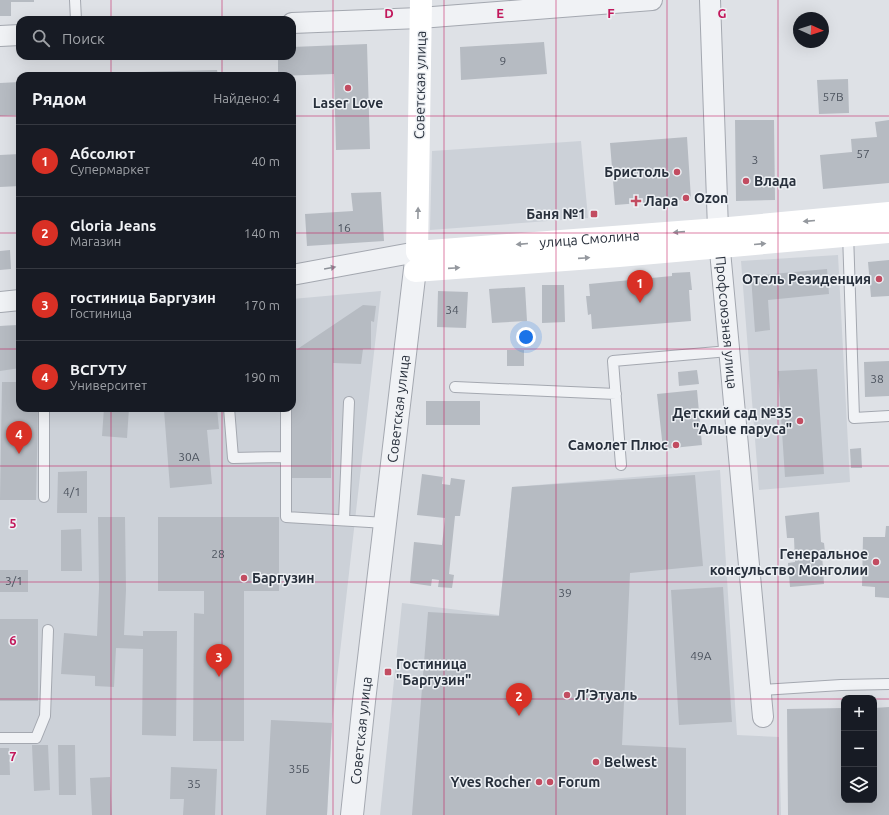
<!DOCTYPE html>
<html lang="ru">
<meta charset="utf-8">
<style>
:root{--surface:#171b24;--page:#242831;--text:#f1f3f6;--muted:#9ea1a6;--line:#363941;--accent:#d93025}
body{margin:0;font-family:Ubuntu,sans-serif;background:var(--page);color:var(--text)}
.controls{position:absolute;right:12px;bottom:12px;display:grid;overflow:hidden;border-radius:8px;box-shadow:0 4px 16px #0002}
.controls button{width:36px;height:36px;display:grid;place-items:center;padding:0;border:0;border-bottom:1px solid var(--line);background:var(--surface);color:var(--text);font:20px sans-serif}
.compass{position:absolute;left:793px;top:12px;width:36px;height:36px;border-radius:50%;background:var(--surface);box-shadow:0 4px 16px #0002;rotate:93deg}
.you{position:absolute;left:526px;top:337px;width:14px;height:14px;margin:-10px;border:3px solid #fff;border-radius:50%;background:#1a73e8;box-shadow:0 0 0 6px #1a73e833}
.badge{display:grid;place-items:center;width:26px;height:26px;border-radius:50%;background:var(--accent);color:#fff;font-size:13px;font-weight:700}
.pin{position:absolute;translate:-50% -33px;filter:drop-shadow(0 1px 2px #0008)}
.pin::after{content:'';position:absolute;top:21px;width:14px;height:12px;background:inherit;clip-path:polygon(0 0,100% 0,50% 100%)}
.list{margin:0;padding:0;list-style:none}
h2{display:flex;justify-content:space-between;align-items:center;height:52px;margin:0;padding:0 16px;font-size:17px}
h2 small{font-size:13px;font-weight:400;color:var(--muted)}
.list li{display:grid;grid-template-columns:26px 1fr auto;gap:12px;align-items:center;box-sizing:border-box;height:72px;padding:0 16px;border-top:1px solid var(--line)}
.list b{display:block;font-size:15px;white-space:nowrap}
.list p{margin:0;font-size:13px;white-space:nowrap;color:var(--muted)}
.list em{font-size:13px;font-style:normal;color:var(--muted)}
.icon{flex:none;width:22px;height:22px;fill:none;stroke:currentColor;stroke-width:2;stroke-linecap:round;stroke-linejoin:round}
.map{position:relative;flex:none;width:889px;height:815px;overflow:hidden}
.search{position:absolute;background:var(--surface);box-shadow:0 4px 16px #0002;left:16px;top:16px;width:280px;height:44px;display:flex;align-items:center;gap:10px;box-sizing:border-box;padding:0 14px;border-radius:12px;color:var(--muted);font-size:15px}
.panel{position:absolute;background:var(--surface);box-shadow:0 4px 16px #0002;left:16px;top:72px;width:280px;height:340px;border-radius:12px}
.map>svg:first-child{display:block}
.built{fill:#ccd1d8}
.building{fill:#b6bbc2}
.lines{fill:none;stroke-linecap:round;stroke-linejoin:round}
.service-casing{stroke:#a4a8b0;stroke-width:12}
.minor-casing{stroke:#a4a8b0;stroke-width:22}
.tertiary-casing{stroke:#a4a8b0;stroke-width:24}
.service{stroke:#f0f2f5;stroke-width:10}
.minor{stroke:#f0f2f5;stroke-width:20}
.tertiary{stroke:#f0f2f5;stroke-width:22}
.secondary{stroke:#fff;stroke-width:22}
.oneway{fill:#94989e}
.oneway2{fill:#8c9198}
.grid{fill:none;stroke:#c2185b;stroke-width:1;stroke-opacity:0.55}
.poi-dot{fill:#c24c61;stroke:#edf0f4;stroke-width:1.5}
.labels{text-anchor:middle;stroke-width:3;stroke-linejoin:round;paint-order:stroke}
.number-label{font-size:12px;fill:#4c535e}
.street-label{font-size:14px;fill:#28303c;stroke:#edf0f4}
.poi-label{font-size:14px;font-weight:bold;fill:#28303c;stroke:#edf0f4;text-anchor:start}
.grid-label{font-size:13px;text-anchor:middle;font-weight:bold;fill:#c2185b;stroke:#edf0f4;stroke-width:3;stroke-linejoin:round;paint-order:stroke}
</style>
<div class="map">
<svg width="889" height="815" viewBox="0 0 889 815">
<rect width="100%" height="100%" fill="#dee1e6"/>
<path class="built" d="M581,141L588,218L430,230L432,151Z
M838,255L850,482L759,490L741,261Z
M381,291L332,723L327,815H0V326L20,325V408H292V299Z
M720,470L737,735L779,737L781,815H380L402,603L499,615L512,487Z"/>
<path class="building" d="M0,0H34V2H11V16H0Z
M544,42L547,74L461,80L460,47Z
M367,44L370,149L336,150L334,74L278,76V56H292V47Z
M217,70L218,76H137L136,72Z
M848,79L849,113L819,114L817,80Z
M20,82V115L0,116V83Z
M735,120H774L775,200L736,201Z
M889,120V183L823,189L820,155L852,152L851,139L877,137L875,122Z
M687,137L691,199L615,205L610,143Z
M20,154V186L0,187V155Z
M381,192L384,241L307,246L305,214L353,211L351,193Z
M10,250L11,269L0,270V251Z
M889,260V296L871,297L868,262Z
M827,269L829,294L768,300L770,330L755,332L751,276Z
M690,272L692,290H689L691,321L592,329L591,314L588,315L586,296H590L589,284L672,276V273Z
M542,285H564L565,322L542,323Z
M525,287L527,321L492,323L489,289Z
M438,291L468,292L466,328L437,327Z
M363,305L376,306L374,322L371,321V349H363L361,364L333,363L331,478H289L290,408H292V360L296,350Z
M20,325V368L0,371V326Z
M507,350H524V366H507Z
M889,361V396L865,397L864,362Z
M817,369L824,474L785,477L778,371Z
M697,370L699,384L679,386L678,372Z
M2,382H20V408H38L36,500H0Z
M697,390L702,445L663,449L657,394Z
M426,401H480V425H426Z
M104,408H129L127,438L102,436Z
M189,408H217L219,429L207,430L212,484L170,488L164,410Z
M861,448L862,468H851L850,449Z
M87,471V513H57L58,472Z
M422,474L443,477L442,484L450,485L451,478L465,480L460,516H455L449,574L454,575L452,588L438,587L439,580L432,579L431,586L410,583L414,542L442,545L445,518L417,515Z
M695,475L703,566L630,573L622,745L686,748V815H412L428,612L499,616L512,487Z
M819,512L821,542L824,543L825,552L822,554L824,584L790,587L788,563L795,562L794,538H787L785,516Z
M98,517H125L126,590L124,635L143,636V631H177L176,736L142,735L143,649L116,648L114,687L95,686V676L61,674L64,633L97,636L99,588Z
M158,517H279V591H244V741H193L194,613L204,614V591H158Z
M886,526H889V598L875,597V587L862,586L863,537H885Z
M81,529L82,571H61V530Z
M0,570H28V592H0Z
M723,587L732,722L679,725L671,590Z
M0,619H38V701H0Z
M889,707V815H788L787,709L844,708V800H874V708Z
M271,720L332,723L327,815H266Z
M32,745H48L50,790L34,791Z
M58,745H75L76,795H59Z
M0,748H9L10,775H0Z
M171,767L217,769L215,815H183L184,799H170Z
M110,777L112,815H92L90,778Z"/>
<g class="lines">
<defs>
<path id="service" d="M75,0L76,20
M848,233L854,418L889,416
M455,387L616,394
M229,408L233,458L286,457
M286,408V517L386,523
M621,465L613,361L729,351
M44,497V408
M344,520L349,402
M761,690L841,685L889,684
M0,738H36L45,716L48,630"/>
<g id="minor">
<path id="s1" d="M710,0L718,229L763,717"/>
<path d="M292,23L420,18L652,0"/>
<path d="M0,36L20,35"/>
<path d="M292,275L417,252"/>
<path d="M0,302L20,300"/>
</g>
<g id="tertiary">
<path id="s2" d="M352,815L364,701L417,252"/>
</g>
</defs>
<use href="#service" class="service-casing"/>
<use href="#minor" class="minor-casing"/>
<use href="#tertiary" class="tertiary-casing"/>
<use href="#service" class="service"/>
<use href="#minor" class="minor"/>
<use href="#tertiary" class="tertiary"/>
<g class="secondary">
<path id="s3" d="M421,0L417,252L718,229L889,213"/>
<path d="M415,271L619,256L889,232"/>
</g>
</g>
<defs><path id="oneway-solid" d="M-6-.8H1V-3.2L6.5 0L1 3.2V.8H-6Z"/></defs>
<g class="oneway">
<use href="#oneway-solid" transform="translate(418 213) rotate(-89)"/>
<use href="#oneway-solid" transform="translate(809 221) rotate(175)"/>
<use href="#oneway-solid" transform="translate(679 232) rotate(176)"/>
<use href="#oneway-solid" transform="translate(522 244) rotate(175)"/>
<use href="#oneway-solid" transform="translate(760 244) rotate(-5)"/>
<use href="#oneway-solid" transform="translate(584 258) rotate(-4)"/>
<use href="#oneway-solid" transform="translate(454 268) rotate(-4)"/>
</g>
<use class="oneway2" href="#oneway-solid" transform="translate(330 268) rotate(-10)"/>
<path class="grid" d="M111,0V20M222,0V20M333,0V815M444,0V815M556,0V815M667,0V815M778,0V815M111,56V76M222,56V76M0,116H20M292,116H889M0,233H20M292,233H889M0,349H20M292,349H889M111,408V815M222,408V815M0,466H889M0,582H889M0,699H844M874,699H889"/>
<g class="poi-dot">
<circle cx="348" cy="88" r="4"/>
<circle cx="677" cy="172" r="4"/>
<circle cx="746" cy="181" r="4"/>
<circle cx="686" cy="198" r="4"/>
<path d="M634 195h4v4h4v4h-4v4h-4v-4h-4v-4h4z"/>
<rect x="590" y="210" width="8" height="8" rx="2"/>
<circle cx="879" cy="279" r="4"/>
<circle cx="800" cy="421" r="4"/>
<circle cx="676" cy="445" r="4"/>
<circle cx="876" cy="562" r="4"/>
<circle cx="244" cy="578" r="4"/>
<rect x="384" y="668" width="8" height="8" rx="2"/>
<circle cx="567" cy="695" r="4"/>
<circle cx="596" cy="762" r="4"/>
<circle cx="539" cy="782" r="4"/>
<circle cx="550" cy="782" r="4"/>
</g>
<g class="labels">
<g class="number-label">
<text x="503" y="65">9</text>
<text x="833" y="101">57В</text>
<text x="863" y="158">57</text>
<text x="755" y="164">3</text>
<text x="344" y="232">16</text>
<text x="452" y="314">34</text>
<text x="877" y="383">38</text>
<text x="189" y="461">30А</text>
<text x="72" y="496">4/1</text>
<text x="218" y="558">28</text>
<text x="14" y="585">3/1</text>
<text x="565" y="597">39</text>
<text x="701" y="660">49А</text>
<text x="299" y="773">35Б</text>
<text x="194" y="788">35</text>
</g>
<g class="street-label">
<text transform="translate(420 85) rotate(-89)" y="5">Советская улица</text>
<text dy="5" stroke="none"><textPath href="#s3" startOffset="425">улица Смолина</textPath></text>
<text dy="5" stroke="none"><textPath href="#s1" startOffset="323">Профсоюзная улица</textPath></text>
<text dy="5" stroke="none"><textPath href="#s2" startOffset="409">Советская улица</textPath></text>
<text dy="5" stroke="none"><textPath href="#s2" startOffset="85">Советская улица</textPath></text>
</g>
<g class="poi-label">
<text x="348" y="108" text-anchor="middle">Laser Love</text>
<text x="669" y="177" text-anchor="end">Бристоль</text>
<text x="754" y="186">Влада</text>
<text x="694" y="203">Ozon</text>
<text x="644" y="206">Лара</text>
<text x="586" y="219" text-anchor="end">Баня №1</text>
<text x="871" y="284" text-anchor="end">Отель Резиденция</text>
<text x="792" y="418" text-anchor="end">Детский сад №35<tspan x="792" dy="16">"Алые паруса"</tspan></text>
<text x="668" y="450" text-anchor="end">Самолет Плюс</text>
<text x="868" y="559" text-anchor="end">Генеральное<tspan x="868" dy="16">консульство Монголии</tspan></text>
<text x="252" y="583">Баргузин</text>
<text x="396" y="669">Гостиница<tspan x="396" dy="16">"Баргузин"</tspan></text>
<text x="575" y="700">Л’Этуаль</text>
<text x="604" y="767">Belwest</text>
<text x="531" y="787" text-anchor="end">Yves Rocher</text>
<text x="558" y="787">Forum</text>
</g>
</g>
<g class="grid-label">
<text x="389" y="18">D</text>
<text x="500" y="18">E</text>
<text x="611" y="18">F</text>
<text x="722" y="18">G</text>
<text x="13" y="528">5</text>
<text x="13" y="645">6</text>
<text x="13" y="761">7</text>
</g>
</svg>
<div class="controls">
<button>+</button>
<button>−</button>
<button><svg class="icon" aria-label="layers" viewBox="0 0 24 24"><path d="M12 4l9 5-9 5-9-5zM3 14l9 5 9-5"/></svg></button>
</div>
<svg class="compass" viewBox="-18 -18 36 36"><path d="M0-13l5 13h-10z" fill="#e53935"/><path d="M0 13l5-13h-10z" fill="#9ea1a6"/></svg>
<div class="you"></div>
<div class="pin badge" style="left:640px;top:303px">1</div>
<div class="pin badge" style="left:519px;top:716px">2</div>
<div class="pin badge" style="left:219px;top:677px">3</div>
<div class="pin badge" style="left:19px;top:454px">4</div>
<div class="search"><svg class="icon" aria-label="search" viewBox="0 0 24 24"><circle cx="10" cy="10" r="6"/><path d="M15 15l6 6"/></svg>Поиск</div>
<section class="panel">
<h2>Рядом<small>Найдено: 4</small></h2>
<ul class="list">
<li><span class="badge">1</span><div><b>Абсолют</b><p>Супермаркет</p></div><em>40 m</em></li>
<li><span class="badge">2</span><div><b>Gloria Jeans</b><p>Магазин</p></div><em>140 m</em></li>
<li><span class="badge">3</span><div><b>гостиница Баргузин</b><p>Гостиница</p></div><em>170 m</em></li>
<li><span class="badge">4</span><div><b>ВСГУТУ</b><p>Университет</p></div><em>190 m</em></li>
</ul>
</section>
</div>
